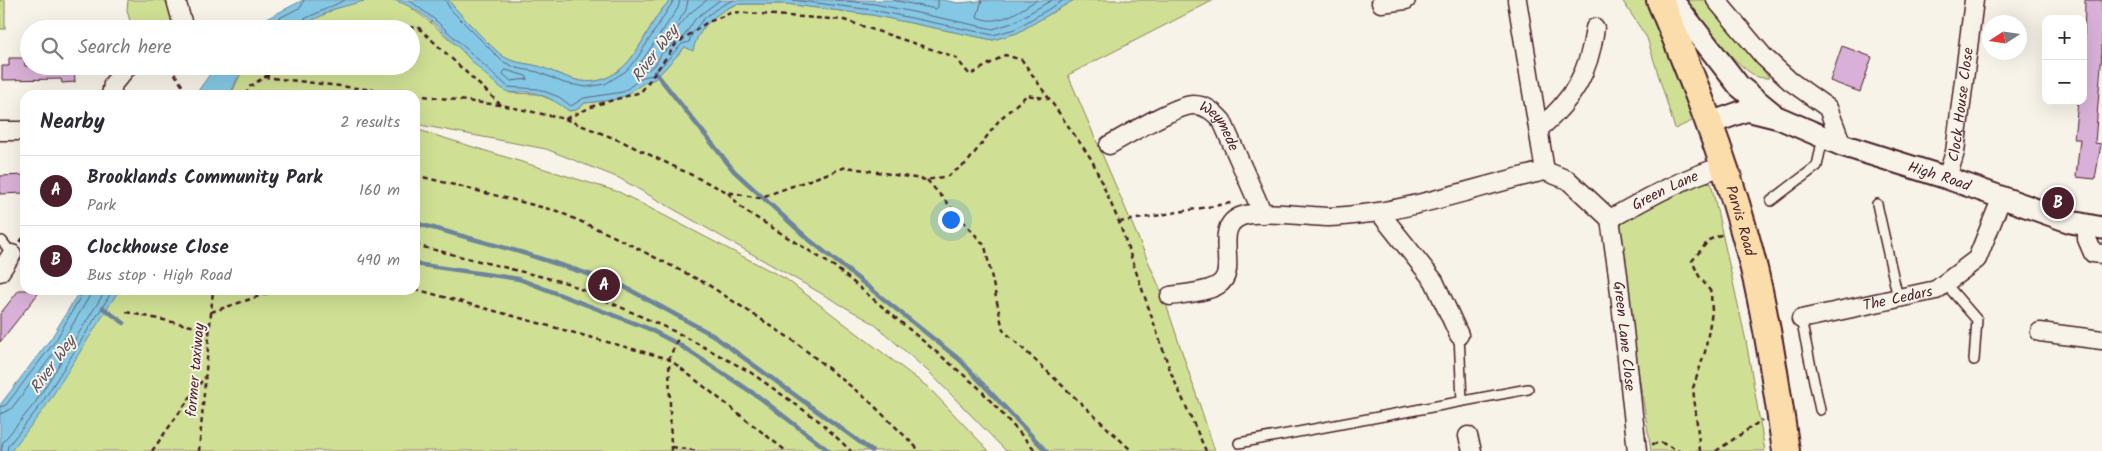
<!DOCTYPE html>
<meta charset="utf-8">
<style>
:root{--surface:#fff;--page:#f7f7f7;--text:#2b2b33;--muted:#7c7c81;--line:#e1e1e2;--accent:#4a1f2b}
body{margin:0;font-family:Kalam,sans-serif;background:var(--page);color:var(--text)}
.controls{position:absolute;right:15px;top:15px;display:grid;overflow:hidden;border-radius:10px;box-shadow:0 5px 20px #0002}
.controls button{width:45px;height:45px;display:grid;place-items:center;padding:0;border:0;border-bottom:1px solid var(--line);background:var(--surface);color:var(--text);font:25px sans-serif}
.compass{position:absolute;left:1982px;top:15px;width:45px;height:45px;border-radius:50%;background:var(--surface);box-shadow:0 5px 20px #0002;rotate:258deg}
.you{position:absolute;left:950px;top:219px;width:18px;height:18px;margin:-12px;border:4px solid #fff;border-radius:50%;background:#1a73e8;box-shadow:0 0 0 8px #1a73e833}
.badge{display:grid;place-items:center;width:32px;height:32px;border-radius:50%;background:var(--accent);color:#fff;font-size:16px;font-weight:700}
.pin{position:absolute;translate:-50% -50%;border:2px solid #fff;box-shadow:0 1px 5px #0006}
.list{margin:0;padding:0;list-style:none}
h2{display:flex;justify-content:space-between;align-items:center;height:65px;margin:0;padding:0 20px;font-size:21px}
h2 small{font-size:16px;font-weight:400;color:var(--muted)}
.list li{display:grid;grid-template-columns:32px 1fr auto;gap:15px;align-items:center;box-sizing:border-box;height:70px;padding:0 20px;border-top:1px solid var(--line)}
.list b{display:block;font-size:19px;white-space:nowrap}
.list p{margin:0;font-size:16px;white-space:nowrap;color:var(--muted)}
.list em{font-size:16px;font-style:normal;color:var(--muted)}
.icon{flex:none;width:28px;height:28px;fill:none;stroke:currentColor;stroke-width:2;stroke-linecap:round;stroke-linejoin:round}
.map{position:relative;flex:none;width:2102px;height:451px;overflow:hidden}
.search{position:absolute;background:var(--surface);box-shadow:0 5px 20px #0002;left:20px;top:20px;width:400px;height:55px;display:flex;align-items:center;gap:12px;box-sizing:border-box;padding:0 18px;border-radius:28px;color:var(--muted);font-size:19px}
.panel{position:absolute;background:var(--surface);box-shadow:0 5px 20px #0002;left:20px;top:90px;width:400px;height:205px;border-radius:15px}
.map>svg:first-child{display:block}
.green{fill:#cfe094;stroke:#8c8060}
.water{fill:#84c8e5;stroke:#6d849b}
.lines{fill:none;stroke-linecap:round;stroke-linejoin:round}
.shore{stroke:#616375;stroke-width:1}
.stream{stroke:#6d849b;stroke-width:4.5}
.building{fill:#d9b1d8;stroke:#4a1f2b}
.service-casing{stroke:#4a1f2b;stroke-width:12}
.minor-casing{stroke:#4a1f2b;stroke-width:21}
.tertiary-casing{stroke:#4a1f2b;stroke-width:25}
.primary-casing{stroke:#4a1f2b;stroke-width:30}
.path{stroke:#4a1f2b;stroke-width:2.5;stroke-dasharray:5 4;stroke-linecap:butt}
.service{stroke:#f7f3e8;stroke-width:9}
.minor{stroke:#f7f3e8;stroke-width:18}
.tertiary{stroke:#f7f3e8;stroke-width:21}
.primary{stroke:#fbddab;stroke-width:26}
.labels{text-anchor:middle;stroke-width:4;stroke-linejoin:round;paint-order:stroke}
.street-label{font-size:15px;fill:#4a1f2b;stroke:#f7f3e8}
.water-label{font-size:16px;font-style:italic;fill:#5b5263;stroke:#f7f3e8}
</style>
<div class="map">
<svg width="2102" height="451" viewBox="0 0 2102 451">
<rect width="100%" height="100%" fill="#f7f3e8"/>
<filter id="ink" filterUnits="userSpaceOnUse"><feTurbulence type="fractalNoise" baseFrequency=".02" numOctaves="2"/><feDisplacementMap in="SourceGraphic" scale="10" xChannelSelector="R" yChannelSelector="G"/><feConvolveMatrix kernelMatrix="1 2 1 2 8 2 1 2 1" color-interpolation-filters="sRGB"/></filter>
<g filter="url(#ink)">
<path class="green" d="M0,0H5V29H0Z
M128,0H167L176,25L169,29H132L127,10Z
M364,0H394L406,4L431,23L510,93L537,94L557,102L569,111L576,110L585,103L612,100L645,82L655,79L685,47L693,50C697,29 716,12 737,4H786L872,15L993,40L1017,33L1074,0H1214L1068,75L1164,298L1215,451H1006L930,373L873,323L619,178L546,149L415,124V95H231L241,73L248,66H411V29H296L334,9Z
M448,0H671C651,16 643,50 622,68C592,93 571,78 541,67C529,63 516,64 504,57C491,48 460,14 448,0Z
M1622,0H1648L1657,19L1665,47L1698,118L1675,129L1647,38Z
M1684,0H1711L1769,78C1764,78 1758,78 1754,75C1732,62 1701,21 1684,0Z
M415,129L619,192L786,279L929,388L989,451H7L114,290H415Z
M1696,180L1711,183L1746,341L1765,451H1651L1615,223Z"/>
<path class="water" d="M303,0H368L334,9L296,29H247Z
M394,0H448C460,14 491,48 504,57C516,64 529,63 541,67C571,78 592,93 622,68C643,51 651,16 671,0H943L958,3L992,0H1074L1017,33L993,40L872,15L786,4H737C716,12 697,29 693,51L685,47L655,79L645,82L625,96L612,100L585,103L576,110L569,111C557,102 542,93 527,92C519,91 511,95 504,90C467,64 439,14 394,0Z
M216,66H248L237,79L230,95H195Z
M80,290H119L44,409L11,451H0V405L52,337Z"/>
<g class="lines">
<path class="shore" d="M409,0L434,19L508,87L538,89L559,97L571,106L584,98L623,92L643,77L653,75L682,44L689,42C694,23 717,6 734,0
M445,0L451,10L502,61L516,68L538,72L564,83L586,87L605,84L626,71L638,57L674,0
M680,0L678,8L637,68L638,72L649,69L656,64L661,54L684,36L696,18L720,0
M688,0L686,10L675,27L676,30L690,13L707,0
M792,0L873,10L993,35L1015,29L1064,0
M835,0L875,4L993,29L1012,23L1052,0
M892,0L936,9L938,7V0
M982,0L977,17C999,27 1018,11 1037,0
M258,29L301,7L304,0
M295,29L298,22L345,0
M506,70L526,76L528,79L511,81L503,74Z
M0,407L6,405L56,340L84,290
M0,414L11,409L61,344L89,297L90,290
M1,451L3,442L35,403L106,290
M7,451L8,446L40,406L113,290"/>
<path class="stream" d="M655,72L734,171L807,238L960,360L1046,451
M415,223L520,252L619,284L711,334L872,451
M415,264L519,279L647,328L674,342
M103,308L124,323
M678,344L759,397L829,451"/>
</g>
<path class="building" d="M2085,0H2102V52L2095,143L2101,144L2095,179L2076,177L2080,139H2074L2078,101H2083Z
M1842,46L1872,57L1860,92L1830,81Z
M9,58H24L25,66H74L75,82L62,83L61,79L2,80V66H9Z
M25,175L24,193L0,194V176Z
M19,290H41L0,342V314Z"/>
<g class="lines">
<defs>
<path id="service" d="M1771,201L1817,166L1823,137
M1877,204L1898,298
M2,241L12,254
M1945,283L1977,320L1974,360
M1801,319L1820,410
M1459,335L1462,401
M1239,443L1528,389"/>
<g id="minor">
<path d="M176,0L184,29"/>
<path d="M1517,0L1545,171"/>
<path d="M1716,0L1764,57L1790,81L1828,108L1842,145"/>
<path d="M1381,3L1406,0"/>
<path d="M111,95L113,84L128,66"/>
<path d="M1539,129C1573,99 1589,74 1595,28"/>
<path d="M0,131H25"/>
<path id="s1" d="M1109,145C1126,136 1176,105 1193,105C1206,105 1214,112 1222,121L1263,214"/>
<path id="s2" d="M1947,178L1955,152L1974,0"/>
<path d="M1379,212L1434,281L1459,335"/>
<path id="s3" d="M1610,219L1618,275L1637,451"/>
<path id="s4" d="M1610,219C1647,198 1683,178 1724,166"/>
<path d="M2087,226V239L2093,253L2102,254"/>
<path d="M0,272L12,254"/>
<path d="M1170,296C1182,294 1208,292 1218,285C1241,271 1210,227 1242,216C1260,210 1306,216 1326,217C1343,217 1362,214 1379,212C1435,203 1490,183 1545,171L1568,180L1610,219"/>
<path id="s5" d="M1801,319L1936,290L1977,259L2002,197"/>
<path d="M2040,332L2102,340"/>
<path d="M1468,436L1472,451"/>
</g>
<g id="tertiary">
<path d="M1672,0L1739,86L1772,113"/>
<path id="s6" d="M1711,123L1747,110L1779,118L1842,145L1947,178L2071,222L2102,228"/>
</g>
<g id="primary">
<path id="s7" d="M1660,0C1692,76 1722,152 1744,231C1765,303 1775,377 1786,451"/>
</g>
</defs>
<use href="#service" class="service-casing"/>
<use href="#minor" class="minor-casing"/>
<use href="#tertiary" class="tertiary-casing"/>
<use href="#primary" class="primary-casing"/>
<path class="path" d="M374,29L384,25L419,28L501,105L565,119L596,105L641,92L676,44L706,23L733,12L844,20L955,57L970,75L1005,55L1022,60L1092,160L1119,222L1171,373L1206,451
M170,66L188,95
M264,77L415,95
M246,95L249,87L282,66
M415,95L500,105
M565,119L621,141L727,192L759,198L846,167L927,180L948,176L967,163L1000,119L1027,95L1049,99
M415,175L557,211L611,235L707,284L794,341L868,400L920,451
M927,180L985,246L1003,330L1132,451
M728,193L744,210L835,267L978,387L1036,451
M1119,222L1231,203
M20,242L25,235
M415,245L567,283L680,334L750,372L819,421L851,451
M415,289L669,359L786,451
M126,312L210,330
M211,312L278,290
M1652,444L1662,443L1679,451
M672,447L699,451
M152,451L206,375
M199,451L213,290
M671,451L669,359L680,334
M1700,451L1693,388L1705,352L1712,312L1711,292L1699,276L1692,261L1709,240L1725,233
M1716,451L1762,420"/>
<use href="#service" class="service"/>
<use href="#minor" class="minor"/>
<use href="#tertiary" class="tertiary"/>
<use href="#primary" class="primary"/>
</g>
</g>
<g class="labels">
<g class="street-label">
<text dy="5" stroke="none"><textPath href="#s2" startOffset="75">Clock House Close</textPath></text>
<text dy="5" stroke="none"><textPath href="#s1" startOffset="130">Weymede</textPath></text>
<text dy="5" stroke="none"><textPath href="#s6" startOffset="242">High Road</textPath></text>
<text dy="5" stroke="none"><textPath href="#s4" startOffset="62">Green Lane</textPath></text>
<text dy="5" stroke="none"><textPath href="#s7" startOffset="235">Parvis Road</textPath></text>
<text dy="5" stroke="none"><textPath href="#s5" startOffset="99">The Cedars</textPath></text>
<text dy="5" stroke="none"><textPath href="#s3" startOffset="118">Green Lane Close</textPath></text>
<text transform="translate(195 370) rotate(-85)" y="5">former taxiway</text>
</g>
<g class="water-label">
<text transform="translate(654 53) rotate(-53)" y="6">River Wey</text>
<text transform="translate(52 364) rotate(-54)" y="6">River Wey</text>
</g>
</g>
</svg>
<div class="controls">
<button>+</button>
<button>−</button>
</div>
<svg class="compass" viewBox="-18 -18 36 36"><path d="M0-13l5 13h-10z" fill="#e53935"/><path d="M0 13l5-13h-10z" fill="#7c7c81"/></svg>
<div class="you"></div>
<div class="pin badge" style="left:604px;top:285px">A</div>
<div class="pin badge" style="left:2058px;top:203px">B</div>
<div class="search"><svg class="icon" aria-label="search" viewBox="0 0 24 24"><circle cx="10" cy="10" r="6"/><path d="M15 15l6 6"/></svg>Search here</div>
<section class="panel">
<h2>Nearby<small>2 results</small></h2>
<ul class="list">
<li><span class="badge">A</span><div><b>Brooklands Community Park</b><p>Park</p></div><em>160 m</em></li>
<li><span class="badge">B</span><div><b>Clockhouse Close</b><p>Bus stop · High Road</p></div><em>490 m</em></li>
</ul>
</section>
</div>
